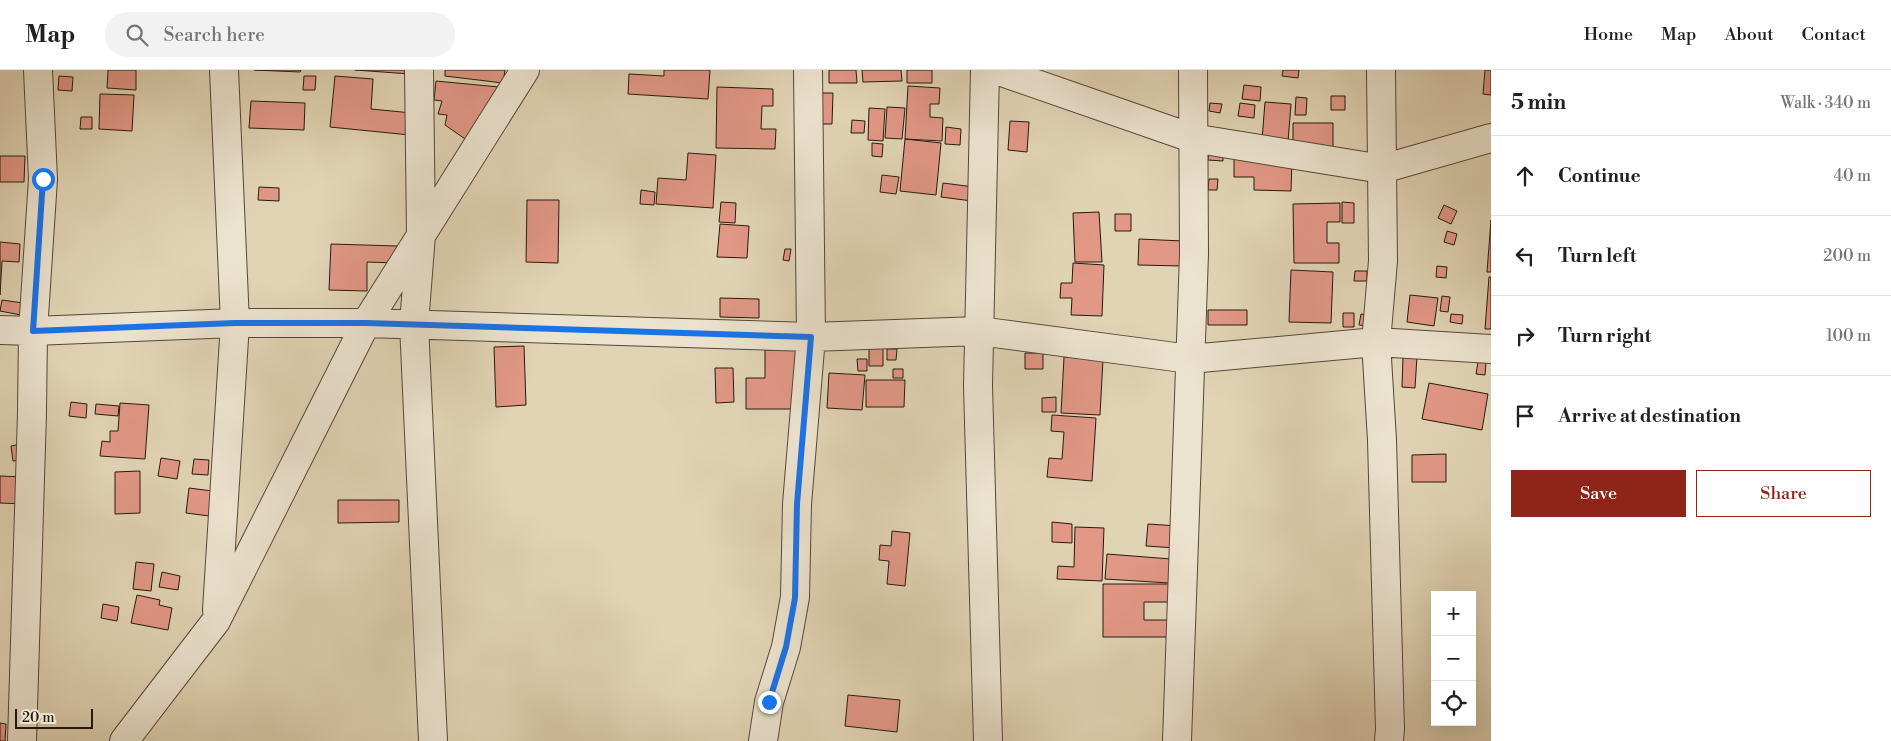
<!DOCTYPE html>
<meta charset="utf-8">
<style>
:root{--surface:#fff;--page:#f2f2f2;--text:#202124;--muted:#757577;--line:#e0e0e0;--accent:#8f2418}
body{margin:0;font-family:"Libre Bodoni",serif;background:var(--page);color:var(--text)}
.controls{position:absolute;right:15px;bottom:15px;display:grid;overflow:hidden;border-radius:0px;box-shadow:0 5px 20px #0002}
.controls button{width:45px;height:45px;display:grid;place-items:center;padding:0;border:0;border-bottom:1px solid var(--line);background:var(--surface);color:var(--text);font:25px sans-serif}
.scale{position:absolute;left:15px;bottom:12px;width:78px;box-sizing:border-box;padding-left:5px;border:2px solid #251a0e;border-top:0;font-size:14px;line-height:18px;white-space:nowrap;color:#251a0e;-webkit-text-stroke:4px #ece3cf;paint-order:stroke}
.stop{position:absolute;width:15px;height:15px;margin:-11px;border:4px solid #1a73e8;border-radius:50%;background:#fff}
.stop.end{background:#1a73e8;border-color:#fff;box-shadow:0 1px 5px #0008}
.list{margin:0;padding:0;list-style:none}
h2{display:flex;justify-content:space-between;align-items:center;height:65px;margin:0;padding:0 20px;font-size:21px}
h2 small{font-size:16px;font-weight:400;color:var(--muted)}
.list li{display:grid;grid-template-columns:32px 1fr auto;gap:15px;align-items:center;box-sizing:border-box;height:80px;padding:0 20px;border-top:1px solid var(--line)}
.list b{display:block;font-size:19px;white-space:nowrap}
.list em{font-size:16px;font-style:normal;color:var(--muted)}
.actions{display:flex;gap:10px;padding:15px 20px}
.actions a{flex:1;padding:11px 0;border:1px solid var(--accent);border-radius:0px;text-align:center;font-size:18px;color:var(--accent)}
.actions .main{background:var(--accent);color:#fff}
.icon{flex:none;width:28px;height:28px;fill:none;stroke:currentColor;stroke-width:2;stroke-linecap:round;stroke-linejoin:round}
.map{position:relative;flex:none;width:1491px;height:671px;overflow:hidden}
header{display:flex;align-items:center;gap:30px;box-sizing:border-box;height:70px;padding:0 25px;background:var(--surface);border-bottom:1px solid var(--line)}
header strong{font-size:24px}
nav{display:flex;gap:28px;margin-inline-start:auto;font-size:18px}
.search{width:350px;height:45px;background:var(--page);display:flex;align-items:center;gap:12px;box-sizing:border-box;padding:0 18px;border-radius:28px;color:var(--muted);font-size:19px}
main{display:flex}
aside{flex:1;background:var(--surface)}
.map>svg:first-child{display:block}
.building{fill:#e29887;stroke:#251a0e}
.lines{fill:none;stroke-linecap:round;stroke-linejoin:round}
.minor-casing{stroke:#544838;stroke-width:30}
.minor{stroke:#ece3cf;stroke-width:28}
.route{stroke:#1a73e8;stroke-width:6}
</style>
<header>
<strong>Map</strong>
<div class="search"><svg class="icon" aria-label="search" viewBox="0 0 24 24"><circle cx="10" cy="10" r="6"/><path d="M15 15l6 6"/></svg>Search here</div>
<nav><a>Home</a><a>Map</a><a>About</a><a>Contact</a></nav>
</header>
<main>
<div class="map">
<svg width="1491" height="671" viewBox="0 0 1491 671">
<rect width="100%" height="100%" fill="#e1d4b5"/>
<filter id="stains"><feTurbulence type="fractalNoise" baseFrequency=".004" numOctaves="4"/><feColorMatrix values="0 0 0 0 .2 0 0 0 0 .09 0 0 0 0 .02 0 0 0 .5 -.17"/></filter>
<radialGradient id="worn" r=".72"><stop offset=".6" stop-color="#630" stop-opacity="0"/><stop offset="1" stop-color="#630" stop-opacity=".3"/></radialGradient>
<path class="building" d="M108,0H136V20L107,18Z
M254,0H301L300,2Z
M355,0H411L410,4Z
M445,0H505L503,13L445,6Z
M664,0H710L708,29L628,24L629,4L664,6Z
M829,0H856L857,13H829Z
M862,0H901L902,11L863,12Z
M907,0H932V13H907Z
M1283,0H1299L1298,8L1282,6Z
M1485,0H1491V25L1483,24Z
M59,6L73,7L72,21L58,20Z
M304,6H316L315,20H303Z
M335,6L373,9L371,39L412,43L410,65L330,57Z
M436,11L499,17L468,71L445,55L447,45L438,44L442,31L434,30Z
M1244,15L1261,17L1260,31L1242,29Z
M908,16L940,18L939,34H930V47L943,48L942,71L905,69Z
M717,17L773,19V36H762L761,59H776L775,79L716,78Z
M819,23H833L832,54H819Z
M100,24L134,25L132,61L99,59Z
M1331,26H1345V40H1331Z
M1296,27L1307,28L1306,45H1295Z
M251,31L305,33L304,60L249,58Z
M1265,32L1291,34L1288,72L1262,70Z
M1210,33L1222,34L1220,43L1209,41Z
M1240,33L1255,35L1254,48L1238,46Z
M887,37L905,38L902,69L885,68Z
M869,38L885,39L883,71L868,70Z
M81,47H92V59H80Z
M852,50L865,51L864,63H851Z
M1010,51L1029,52L1027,82L1008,80Z
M1293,53H1333V82L1293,81Z
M946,57L961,59L960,75L945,74Z
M905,69L941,73L936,125L900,121Z
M872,73L883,74L882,87L872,86Z
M1209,73L1223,74V91L1208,90Z
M688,83L716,85L713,138L656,134L658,108L686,110Z
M0,86H25L24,112H0Z
M1234,88L1292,89L1291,121L1254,120V107H1234Z
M882,105L899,107L896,124L880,122Z
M1209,109H1218L1217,120H1208Z
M943,113L974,117L972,131L941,127Z
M259,117L279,118V131L258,130Z
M641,120L655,122L654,135L640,134Z
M527,130H559L558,193L526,192Z
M721,132L736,133L735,153L719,152Z
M1342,132L1354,133V153H1342Z
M1340,133V152H1327V173H1339V193H1294L1293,134Z
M1444,135L1457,141L1451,154L1438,148Z
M1099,142L1102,192H1075L1073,143Z
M1115,144H1131V161H1115Z
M1491,150V202H1487Z
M720,154L749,156L747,188L717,187Z
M1447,161L1457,164L1454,175L1444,172Z
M1139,169L1183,171L1182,196L1138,195Z
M0,172L20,174L19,192L2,191L0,225Z
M331,174L397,176L396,193L367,192V221L329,220Z
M785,179H791L789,191L783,190Z
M1073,193L1104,195L1102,246L1071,245L1072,228H1060L1061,213H1072Z
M1437,196L1447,197L1446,208L1436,207Z
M1291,200L1333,202L1331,253L1289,252Z
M1355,201H1367V211H1354Z
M1489,207H1491V259H1485Z
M1410,225L1438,228L1434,256L1407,252Z
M1442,226L1450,227L1448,242L1440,241Z
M720,228L759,229V248L720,247Z
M2,230L23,233L21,245L0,241Z
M1208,240H1247V255H1208Z
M1343,243H1354V257H1343Z
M1361,244L1370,245L1368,256L1359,255Z
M1451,244L1463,245L1462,254L1450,252Z
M524,276L526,335L496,337L494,277Z
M869,278H883V296H869Z
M887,279H897L896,290H887Z
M765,280H798L797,339H746V308H765Z
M1025,283H1043V299H1025Z
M1403,286H1417L1415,318L1402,317Z
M1064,287L1103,289L1100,345L1061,343Z
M857,289H867V301H858Z
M1478,292H1486L1485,305L1476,304Z
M715,298H733L734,332L716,333Z
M893,299H903V308H893Z
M829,303L865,305L862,340L827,338Z
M866,310H905L904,337H866Z
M1429,313L1488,324L1482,360L1422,349Z
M1056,327V342H1042V328Z
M71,332L87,334L86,348L69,346Z
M120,333L149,335L145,389L100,386L102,371L110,372V361H118Z
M96,334L119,336L118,346L95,344Z
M1052,345L1096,348L1092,411L1047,407L1049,388L1062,389L1064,362L1051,361Z
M21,374L23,390L13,391L11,376Z
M1446,384V412H1412V385Z
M161,388L180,391L177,409L158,406Z
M194,389L209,390L208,405L192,404Z
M140,401V443L115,444V402Z
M0,406L25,407L24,434L0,433Z
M189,418L220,422L217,447L186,443Z
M338,430H399V452L338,453Z
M1052,452L1072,454V473L1052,472Z
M1148,454L1178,456L1176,478L1146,476Z
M1075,457L1104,458L1102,511L1057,509L1058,496L1074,497Z
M892,461L910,463L905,516L887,514L889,491L879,490L880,475L891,476Z
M1107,484L1171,489L1169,513L1105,509Z
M136,492L154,494L151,521L133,519Z
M162,502L180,506L178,520L159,517Z
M1103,514H1173V532H1144V550H1173V567H1103Z
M137,525L160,530L159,535L172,538L168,560L131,553Z
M103,534L119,537L117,551L101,548Z
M848,625L900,630L897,662L845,656Z
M0,653L6,654L5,671H0Z"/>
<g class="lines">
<defs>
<path id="minor" d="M419,0L421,165L414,254L433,671
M985,0L978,316L988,671
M996,0L1192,68L1382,99L1491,68
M1381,0L1383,191L1376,272L1382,370L1390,659L1389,671
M0,260L33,261L235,253H366L811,267L979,261L1190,289L1376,272L1491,279
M217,540L235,253L224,0
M22,671L32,343L33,261L43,109L38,0
M124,671L216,551L366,253L525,0
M763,671L769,632L786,577L795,527L797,434L811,267L808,0
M1177,671L1194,184L1193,0"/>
</defs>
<use href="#minor" class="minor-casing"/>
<use href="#minor" class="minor"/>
</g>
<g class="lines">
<path class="route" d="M43,109L33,261L235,253H366L811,267L797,434L795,528L786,577L769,632"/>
</g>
<rect width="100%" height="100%" filter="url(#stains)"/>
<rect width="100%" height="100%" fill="url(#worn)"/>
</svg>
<div class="controls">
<button>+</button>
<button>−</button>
<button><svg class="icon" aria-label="locate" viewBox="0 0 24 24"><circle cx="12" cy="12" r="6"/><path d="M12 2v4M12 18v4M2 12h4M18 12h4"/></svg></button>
</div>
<div class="scale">20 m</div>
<div class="stop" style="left:43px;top:109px"></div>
<div class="stop end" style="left:769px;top:632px"></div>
</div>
<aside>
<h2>5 min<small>Walk · 340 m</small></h2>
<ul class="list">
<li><svg class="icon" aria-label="ahead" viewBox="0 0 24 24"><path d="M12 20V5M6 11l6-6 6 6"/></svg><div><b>Continue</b></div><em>40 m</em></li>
<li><svg class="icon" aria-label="left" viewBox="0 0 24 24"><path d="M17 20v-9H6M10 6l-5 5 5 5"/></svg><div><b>Turn left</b></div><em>200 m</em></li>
<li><svg class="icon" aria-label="right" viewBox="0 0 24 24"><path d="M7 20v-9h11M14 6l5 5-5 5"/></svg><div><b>Turn right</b></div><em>100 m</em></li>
<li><svg class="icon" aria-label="arrive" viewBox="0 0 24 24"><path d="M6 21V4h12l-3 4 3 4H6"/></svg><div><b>Arrive at destination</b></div></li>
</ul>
<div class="actions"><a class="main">Save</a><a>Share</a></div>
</aside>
</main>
